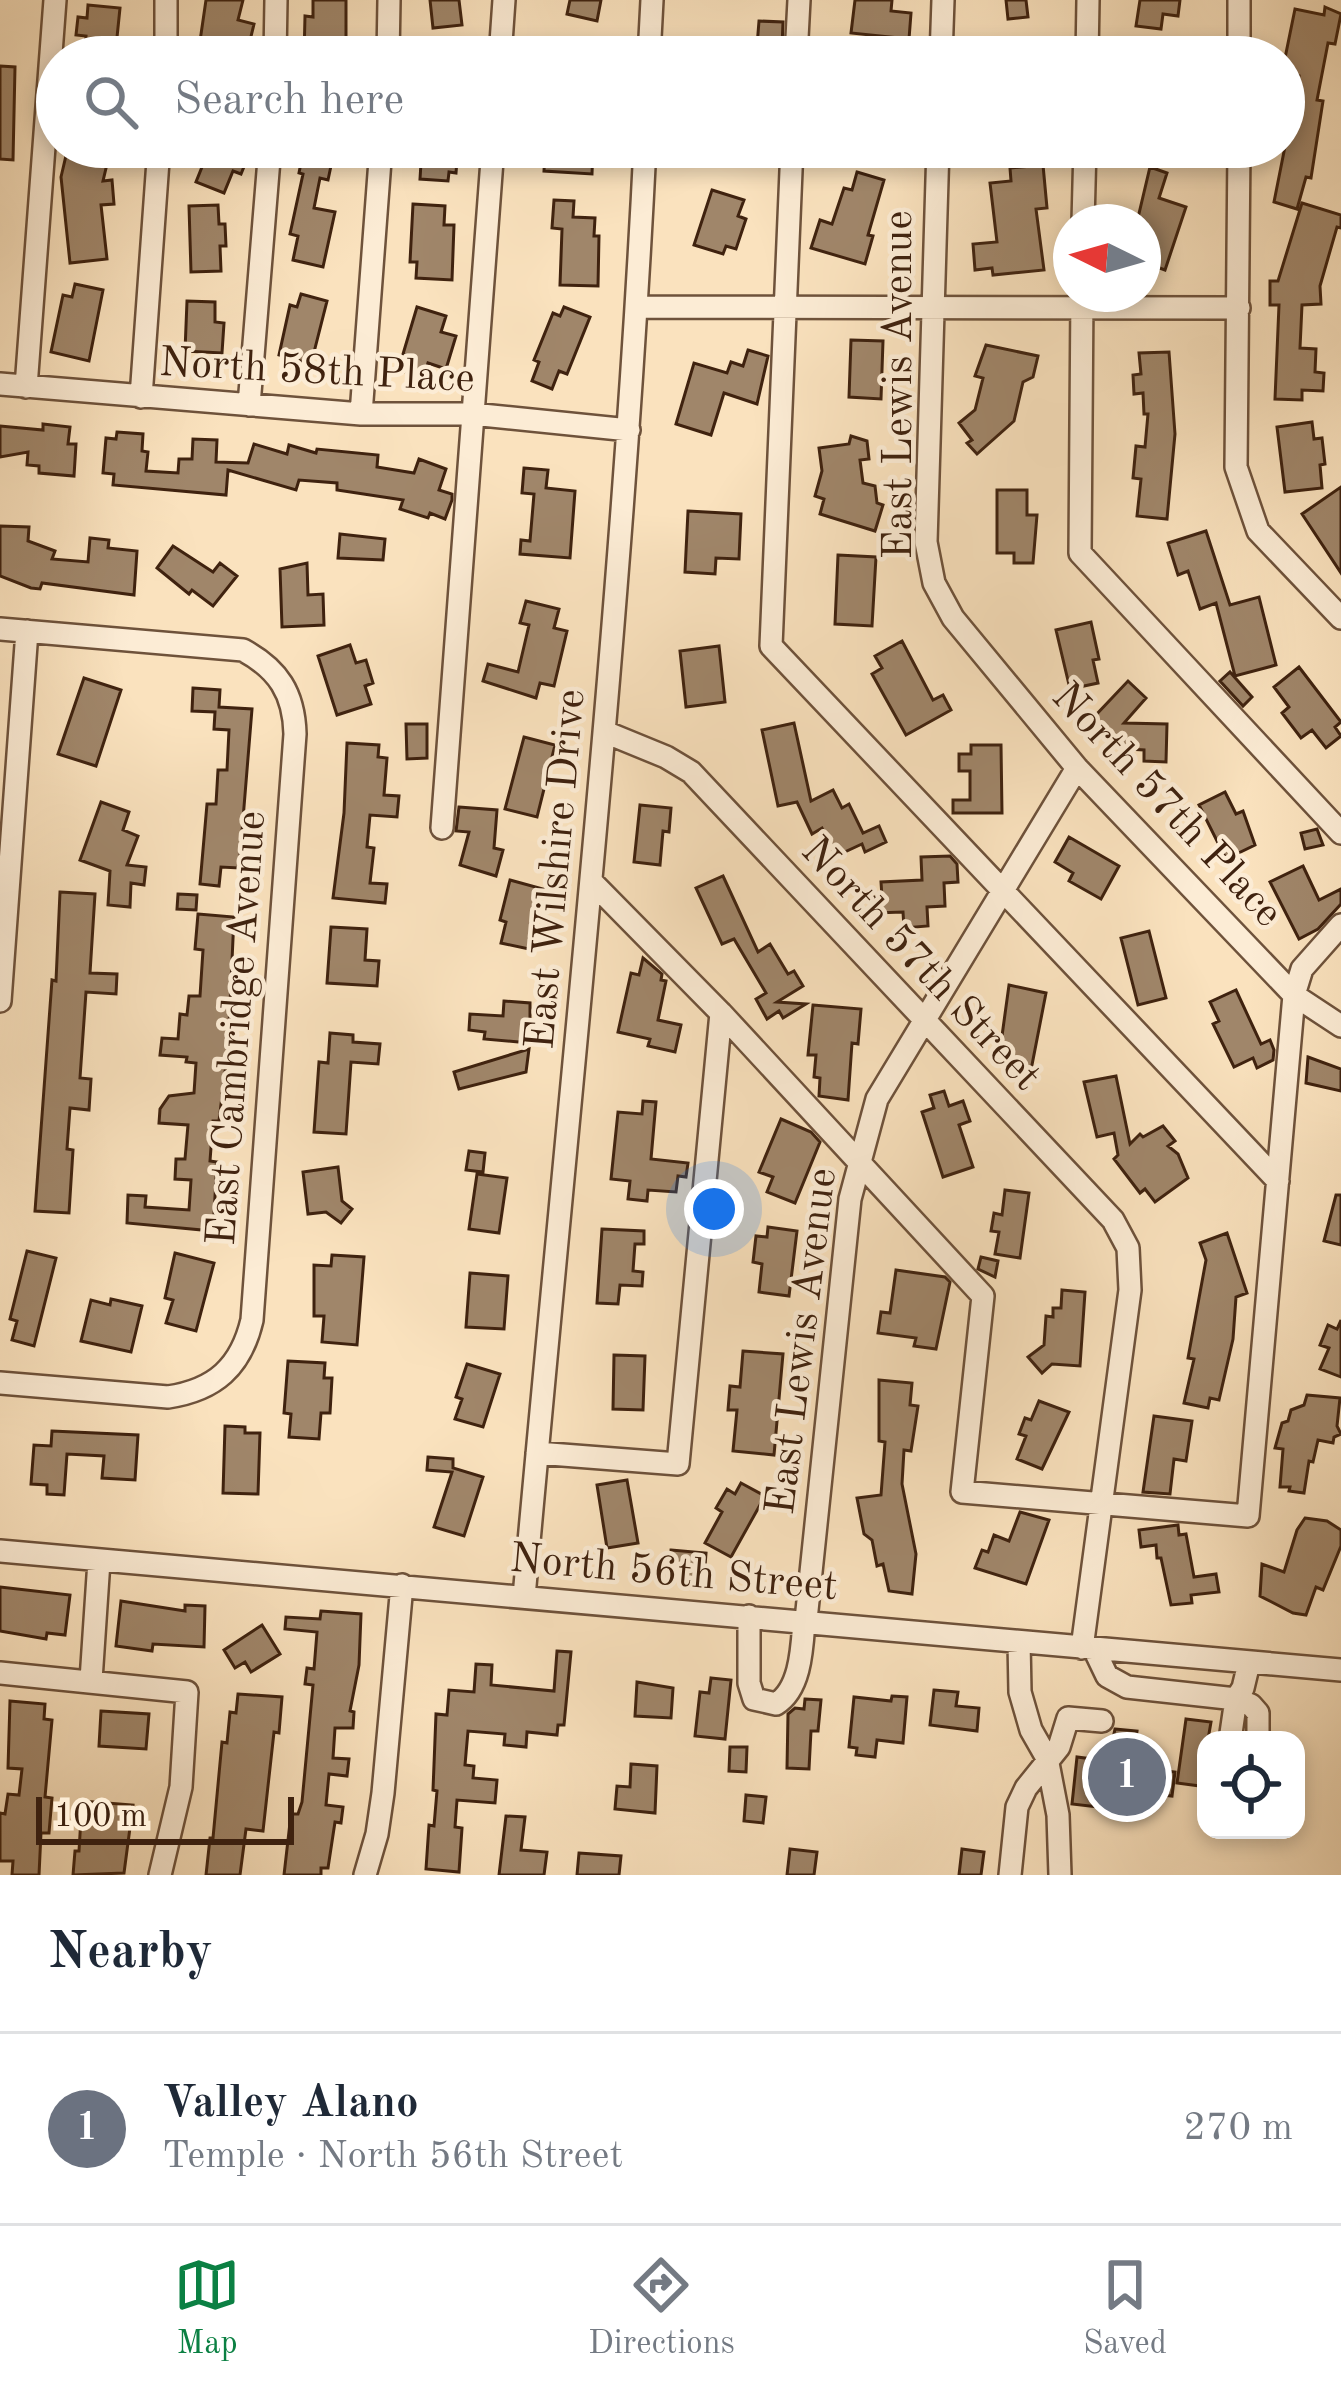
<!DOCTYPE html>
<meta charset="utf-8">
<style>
:root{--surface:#fff;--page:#f6f6f7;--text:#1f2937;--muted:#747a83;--line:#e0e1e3;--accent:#0b8043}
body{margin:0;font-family:"Old Standard TT",serif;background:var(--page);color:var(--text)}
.controls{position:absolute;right:36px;bottom:36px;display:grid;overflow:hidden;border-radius:24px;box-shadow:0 6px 18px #0003}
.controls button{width:108px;height:108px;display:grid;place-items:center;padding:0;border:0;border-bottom:3px solid var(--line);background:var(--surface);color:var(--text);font:60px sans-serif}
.compass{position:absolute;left:1053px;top:204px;width:108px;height:108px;border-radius:50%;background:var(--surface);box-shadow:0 6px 18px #0003;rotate:275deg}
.scale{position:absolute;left:36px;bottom:30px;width:258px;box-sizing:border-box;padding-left:12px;border:6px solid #3f220f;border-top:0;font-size:33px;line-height:42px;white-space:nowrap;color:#3f220f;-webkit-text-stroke:9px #fcecd5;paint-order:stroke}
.you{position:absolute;left:714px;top:1209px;width:42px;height:42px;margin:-30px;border:9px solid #fff;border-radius:50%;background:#1a73e8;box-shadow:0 0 0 18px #1a73e833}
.badge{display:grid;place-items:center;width:78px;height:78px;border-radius:50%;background:var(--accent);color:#fff;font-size:39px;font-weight:700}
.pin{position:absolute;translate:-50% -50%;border:6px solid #fff;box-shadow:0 3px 12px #0006}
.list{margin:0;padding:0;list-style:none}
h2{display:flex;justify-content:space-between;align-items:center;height:156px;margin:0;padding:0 48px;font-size:51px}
h2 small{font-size:39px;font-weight:400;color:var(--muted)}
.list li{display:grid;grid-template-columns:78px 1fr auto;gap:36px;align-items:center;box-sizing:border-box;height:192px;padding:0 48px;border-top:3px solid var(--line)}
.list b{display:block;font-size:45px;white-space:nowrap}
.list p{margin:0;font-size:39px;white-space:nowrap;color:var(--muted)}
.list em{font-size:39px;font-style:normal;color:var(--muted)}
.icon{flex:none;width:66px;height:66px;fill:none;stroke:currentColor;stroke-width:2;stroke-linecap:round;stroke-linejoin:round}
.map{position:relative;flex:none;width:1341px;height:1875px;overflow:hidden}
.search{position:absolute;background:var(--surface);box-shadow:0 6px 18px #0003;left:36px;right:36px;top:36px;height:132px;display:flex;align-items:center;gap:30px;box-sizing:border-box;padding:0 42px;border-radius:66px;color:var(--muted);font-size:45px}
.sheet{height:348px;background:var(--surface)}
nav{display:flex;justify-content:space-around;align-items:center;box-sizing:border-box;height:168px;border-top:3px solid var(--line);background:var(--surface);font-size:33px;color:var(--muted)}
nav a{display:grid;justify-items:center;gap:6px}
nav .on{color:var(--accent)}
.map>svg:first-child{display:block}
.building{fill:#a0866a;stroke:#3f220f;stroke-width:3}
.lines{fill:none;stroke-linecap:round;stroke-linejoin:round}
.minor-casing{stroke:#6e523b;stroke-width:26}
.minor{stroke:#fcecd5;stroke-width:21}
.labels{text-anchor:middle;stroke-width:9;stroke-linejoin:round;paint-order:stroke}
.street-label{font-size:42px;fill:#3f220f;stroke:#fcecd5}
</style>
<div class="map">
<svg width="1341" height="1875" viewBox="0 0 1341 1875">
<rect width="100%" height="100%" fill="#fae2be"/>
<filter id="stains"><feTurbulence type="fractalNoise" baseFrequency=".00167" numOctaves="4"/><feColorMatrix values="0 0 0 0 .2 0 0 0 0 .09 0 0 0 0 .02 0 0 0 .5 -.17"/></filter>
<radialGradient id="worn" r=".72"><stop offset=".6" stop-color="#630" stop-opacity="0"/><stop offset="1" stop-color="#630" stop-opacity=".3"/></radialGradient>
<path class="building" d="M206,0H243L238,20L254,24L246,57H216L220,46L200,41Z
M313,0H346V57H304L305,16L313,17Z
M430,0H459L462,25L433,28Z
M570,0H601L597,21L567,14Z
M855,0H892L891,11L911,13L909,39L851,33Z
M1006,0H1026L1028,17L1008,19Z
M1140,0H1180L1178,16L1163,14L1161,29L1136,26Z
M88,5L120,8L115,57H84L86,36L76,35L78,17L87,18Z
M1325,7L1341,14L1335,44L1328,43L1317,100L1323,101L1311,178L1306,177L1297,209L1274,202L1299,76L1284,73V63L1295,9L1324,15Z
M759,21L783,22L782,47L757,46Z
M1005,38L1056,53V57H1000Z
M1185,42L1186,57H1153V44Z
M0,66L15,67L13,160L0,159Z
M68,147H111L103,181L112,180L114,204L101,205L107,259L70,263L61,177Z
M210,147H252L241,174L233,171L224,193L196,182Z
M304,147H335L328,180L320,178L314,208L335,212L323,267L293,260L298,236L290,234L303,174L299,173Z
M422,147H458L456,173L449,172L448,181L420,179Z
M554,147H593L592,174L544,171L545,151L554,152Z
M1043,165L1047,208L1036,209L1044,270L993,275L992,268L975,270L973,244L997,242L990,183L1011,181L1010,168Z
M1150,167L1167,173L1159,198L1186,207L1165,270L1143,262V222H1137Z
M857,172L884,180L868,235L873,236L865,264L811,248L820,220L832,224L844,188L852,190Z
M712,190L744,200L738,216L746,219L736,249L726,246L723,254L694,245Z
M554,200L574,201L573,217L595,218L594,236H599L598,286L560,285L562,229L552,228Z
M1302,203L1341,215V228L1337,227L1320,286L1321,304L1302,305L1300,348L1316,349L1315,372L1324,373L1323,391L1302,390V400L1275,399L1279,305H1270V281H1278Z
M413,204L445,206L444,225H454L452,280L416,278L417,262H410Z
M218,205L219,224H225L226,246H220L221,271L191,272L189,206Z
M75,284L103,290L89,361L51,352L63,295L72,297Z
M301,294L327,301L311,364L279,355L290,305L297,307Z
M187,301L215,302V322L224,323L222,353L185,351Z
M417,307L446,316L441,332L456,336L446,369L428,363L423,378L403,371L408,355L403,354Z
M564,307L590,317L567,374L559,371L552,389L532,381L539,362L534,360L553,313L560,316Z
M851,340L883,341L881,399L849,397Z
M986,345L1038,356L1033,377L1023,382L1014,421L977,454L967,443L972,440L959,423L975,410L983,378L975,376Z
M748,350L768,356L757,404L724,393L711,435L676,424L694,363L727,373L731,362L743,366Z
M1169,352L1175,434L1167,519L1137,516L1141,479L1133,478L1136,446L1145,447L1148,414H1144L1143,393L1134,394L1133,375L1141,374L1139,353Z
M1312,422L1314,439L1322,438L1325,464L1320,465L1322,488L1285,492L1277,427Z
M43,424L70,427L68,444H76L74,476L39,473V466L27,465L28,452L0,457V426L43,430Z
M117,432L143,434L142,451L148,452L146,471L178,473L179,459H192L193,439L217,440L216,462L248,463L254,444L287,454L289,445L316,453L317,449L378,455L377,467L414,473L419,459L446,469L439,490L452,494V500L445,519L430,513L428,518L400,509L403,500L337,490V483L299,480L296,490L228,470L226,495L113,485L114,474L103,473L106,438L116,439Z
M851,436L867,441L869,459L860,460L863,483L875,486L877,503L883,505L875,531L820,514L824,499L815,496L822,471L819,448L849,444Z
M524,468L548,470L546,488L575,491L570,558L520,554L521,540L530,541L534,494L522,493Z
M1341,487V573L1302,514Z
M997,490H1027V515H1037L1033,563H1014V553H997Z
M688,511L741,514L739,559L716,558L715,574L685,572Z
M0,526L29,527L28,541L55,551L52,559L88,562L90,538L109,540L108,548L137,551L134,595L42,583L40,589L31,588L0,576Z
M1206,531L1230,605L1259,597L1276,665L1235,676L1216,603L1200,609L1188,571L1178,575L1168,543Z
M340,534L385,539L383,560L338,558Z
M173,546L213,572L220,563L237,576L213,606L192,590L189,594L157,568Z
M838,555L876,557L872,626L835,624Z
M307,563L308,595L323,594L324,625L282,627L280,569Z
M526,601L559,609L554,628L567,631L554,686L540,683L536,698L483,681L488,664L518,672L529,625L520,623Z
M1091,622L1099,659L1093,660L1098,683L1070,689L1056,630Z
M902,641L933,700L943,695L951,710L906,735L872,674L882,668L875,656Z
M350,645L356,663L366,660L373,683L365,686L371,704L337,715L318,656Z
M719,646L725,702L686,707L680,651Z
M1299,667L1341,722L1335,727L1341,736L1326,748L1312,730L1301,738L1282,713L1289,707L1274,687Z
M1230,672L1252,697L1243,706L1220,681Z
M84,678L121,690L96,766L58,754Z
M1128,681L1146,698L1124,723L1167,724L1166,762L1144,761V750L1128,749L1094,717Z
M193,688L220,690L219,707L252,709L239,868L221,867L219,886L200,884L207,804H216L218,770H227L229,730L214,729L215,712L192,711Z
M794,723L811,801L833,790L842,808L849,804L863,833L879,826L886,842L865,852L862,844L836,856L822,828L812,834L797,802L778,806L762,730Z
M406,724H427V758L407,759Z
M524,737L555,745L537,817L505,809Z
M347,743L379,745L378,757L387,758L384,795L399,796L397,817L370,815L367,847L374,848L370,883L387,884L385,903L333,898L344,813Z
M971,745H1001L1002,813H953V800H970V771H959V754H971Z
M1225,792L1236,814L1243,811L1255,845L1226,859L1199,805Z
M101,802L129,812L123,830L138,836L127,865L146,867L144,885L131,883L130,907L108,905L110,871L80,860Z
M640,805L671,808L669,832L663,831L660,865L634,862Z
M459,807L497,810L494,848L503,850L496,876L460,865L469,832L456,831Z
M1317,829L1323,845L1305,849L1301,833Z
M1069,837L1119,866L1101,899L1069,881L1073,873L1055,862Z
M950,856L957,864L958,882L944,883L945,906L927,907L928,926L904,928L903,912L875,913L874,897H882L881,882L922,880L921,857Z
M1303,866L1319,900L1341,889V904L1318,929L1299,939L1270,882Z
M723,876L758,952L770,944L788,974L794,971L803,986L777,1002L806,1004L783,1018L779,1011L767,1019L756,999L766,993L734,939L722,944L696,888Z
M510,880L543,889L529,949L501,943L506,922L500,920Z
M60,892L95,894L90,973L117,974L116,994L86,992L80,1078L91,1079L89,1110L70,1108L67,1149L73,1150L69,1213L35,1211L52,980L56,981Z
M178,894L197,895L196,910L177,909Z
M198,914L234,917L228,1047L219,1121H213L210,1161L217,1162L213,1231L127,1223L128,1195L146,1196L145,1207L189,1210L191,1180L175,1179L176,1159H185L188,1125L159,1123L160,1109L169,1096L194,1093L196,1063L186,1062L187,1057L160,1055L162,1038L178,1039L180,1014L187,1015L189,996H200L203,950L195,949Z
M331,927L367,929L365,960L379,961L377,986L327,983Z
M1149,931L1166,998L1138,1005L1121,938Z
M643,958L662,974L661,980L666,981L658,1020L681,1025L675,1052L648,1046L650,1039L618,1032L631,973L639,975Z
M1009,985L1046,993L1031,1070L998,1065Z
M1236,990L1261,1044L1270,1040L1274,1050L1273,1060L1257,1068L1253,1058L1234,1067L1213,1024L1219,1021L1210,1002Z
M504,1001L530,1003V1043L484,1039L485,1032L469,1030L470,1014L503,1016Z
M813,1005L861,1009L858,1044L852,1043L848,1100L819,1096L820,1078L814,1077L816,1055H808Z
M330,1033L353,1035V1042L380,1044L378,1064L351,1062L346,1134L314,1132L319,1062L328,1063Z
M529,1049L526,1072L459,1089L454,1072Z
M1308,1057L1341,1069V1091L1306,1083Z
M1116,1076L1130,1144L1140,1134L1143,1137L1163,1126L1175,1141L1168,1146L1178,1154L1188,1178L1155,1202L1145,1189L1140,1193L1114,1159L1118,1155L1114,1133L1097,1137L1084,1082Z
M944,1091L949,1106L963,1101L970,1121L959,1125L973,1167L943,1177L922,1112L934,1108L930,1095Z
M643,1101L656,1102L651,1159L688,1163L686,1177L678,1176L676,1192L648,1190L647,1201L628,1199L630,1181L611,1179L618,1112L642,1114Z
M781,1119L811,1132L820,1142L795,1203L767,1192L773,1177L759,1172Z
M469,1151L485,1153L483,1172L466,1170Z
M338,1167L342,1201L352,1209L341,1223L326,1212L308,1214L303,1172Z
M477,1174L507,1178L499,1233L469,1229Z
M1005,1190L1029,1193L1020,1258L995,1254L999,1232L991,1231L994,1213L1002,1215Z
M1336,1195H1341V1245L1324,1241Z
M768,1227L797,1231L789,1296L759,1292L762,1264L753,1262L756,1236L767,1237Z
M602,1229L644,1231V1244H635L633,1271L643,1272L642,1286L620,1285L618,1304L597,1303Z
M1227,1233L1247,1293L1236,1297L1233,1339L1219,1400L1210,1398L1208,1408L1184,1403L1194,1359L1188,1358L1206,1260L1200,1243Z
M27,1251L56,1258L34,1346L12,1340L17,1321L10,1319Z
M175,1253L214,1263L196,1331L166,1323L173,1300L165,1298Z
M332,1255L364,1257L357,1345L322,1342L324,1316H314V1265L331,1266Z
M981,1257L998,1261L995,1277L978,1269Z
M896,1270L945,1277L950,1282L936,1349L914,1346L916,1338L878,1333L881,1312L890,1313Z
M470,1273L508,1276L504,1329L466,1327Z
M1062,1290L1085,1292L1080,1366L1052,1364L1042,1373L1028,1357L1044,1345L1046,1316L1053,1317V1308H1061Z
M111,1299L142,1306L131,1352L81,1341L91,1300L110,1305Z
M1341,1320V1377L1320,1369L1329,1348L1320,1345L1328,1325L1337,1329Z
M743,1351L783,1354L774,1455L733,1451L737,1410H728L730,1386L740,1387Z
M614,1355L645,1356L643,1410L613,1409Z
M288,1361L325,1363L324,1378H332L330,1413H321L319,1439L289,1437L291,1414L284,1413Z
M467,1364L500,1374L483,1427L455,1419L462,1399L456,1397Z
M879,1380L912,1383L910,1405L918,1406L911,1451L904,1450L902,1484L916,1554L912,1594L889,1591L883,1564L877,1566L872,1540L864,1534L857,1498L881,1495L885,1442L879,1441Z
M1307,1395L1340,1398L1337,1426L1341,1434L1334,1437L1333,1443L1318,1440L1313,1462L1309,1461L1304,1493L1289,1491L1290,1487H1280L1283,1449L1275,1448L1282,1423L1288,1421L1291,1410L1304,1405Z
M1039,1401L1069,1412L1042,1469L1017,1459L1026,1436L1019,1434L1025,1418L1031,1420Z
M1154,1416L1192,1421L1186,1461L1174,1459L1170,1494L1143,1492Z
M225,1426L245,1427V1433H260L258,1494L223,1493Z
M52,1431L138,1435L135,1480L102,1478L104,1456L67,1454L64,1495L47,1494V1485L31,1484L34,1445L51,1446Z
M428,1457L453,1459V1468L483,1477L464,1536L434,1527L452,1472L427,1470Z
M627,1480L638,1543L607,1548L597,1485Z
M741,1483L765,1496L731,1557L705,1543L722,1512L716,1508L727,1489L735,1494Z
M1020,1512L1049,1520L1026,1584L975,1568L982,1550L988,1552L994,1535L1009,1541Z
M1305,1518L1327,1521L1341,1530V1546L1323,1590L1316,1587L1306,1615L1293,1613L1260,1596L1262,1564L1284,1572L1297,1530Z
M1178,1525L1179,1535L1186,1534L1194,1577L1216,1574L1219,1592L1191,1595L1192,1603L1171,1605L1161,1558H1157L1156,1545L1141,1547L1139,1530Z
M671,1550L706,1553L704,1579L669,1577Z
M0,1587L70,1595L65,1635L47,1633L46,1639L0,1631Z
M121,1601L185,1611V1605L205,1606L204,1647L153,1644L152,1651L116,1646Z
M321,1611L361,1614L359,1665L350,1711L354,1712L353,1728H335L333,1758L349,1759L347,1776L329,1774L326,1805L343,1807L341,1823L335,1822L328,1868H321V1875H284L291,1814H298L302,1802L313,1685L305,1684L307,1668L314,1669L317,1632L285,1629L286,1617L320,1619Z
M262,1625L280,1654L251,1672L245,1662L235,1668L224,1650Z
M557,1651L571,1652L564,1725H558L557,1735L527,1732L526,1747L504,1745L505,1734L468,1731L465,1765L474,1766L473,1778L497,1780L495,1803L457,1800L455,1827L462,1828L459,1872L426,1869L429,1825L434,1826L437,1791L433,1790L436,1714L447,1715L449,1690L474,1692L476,1664L492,1665L491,1685L554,1691Z
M711,1678L731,1680L725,1739L695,1736L700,1692L709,1693Z
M637,1682L673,1688L671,1718L635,1716Z
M934,1690L958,1692L956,1706L979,1708L977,1731L930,1725Z
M238,1694L282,1697L279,1733L274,1732L263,1831L246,1829L240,1875H206L210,1838H213L222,1742L227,1743L230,1712L236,1713Z
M892,1696L907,1697L903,1743L877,1740L875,1757L856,1755L857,1748L849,1747L854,1697L891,1701Z
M805,1699L821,1700L818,1731H811L809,1769L787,1768L788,1714L795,1708L804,1709Z
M10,1701L45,1704L44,1719L52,1720L45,1797L52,1798L49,1833H41L39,1875H12L13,1861H0V1813L5,1814L8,1794L19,1795L22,1769L8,1768Z
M101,1711L149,1714L146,1749L99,1746Z
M1186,1719L1211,1722L1200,1786L1177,1783Z
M1115,1729L1137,1731L1132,1767L1175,1772L1172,1796L1144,1793L1142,1812L1072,1804L1077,1757L1108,1761Z
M730,1747H747L746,1772L729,1771Z
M631,1764L657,1766L655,1813L615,1809L617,1786L630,1787Z
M746,1795L766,1797L763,1823L744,1821Z
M82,1801L133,1805L124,1873L73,1875L75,1851H79Z
M506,1816L525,1817L521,1850L547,1852L544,1875H499Z
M790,1849L817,1852L814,1875H787Z
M962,1849L984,1852L981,1875H959Z
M579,1853L621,1856L619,1875H577Z"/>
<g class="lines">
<defs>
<path id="minor" d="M166,0V57
M1239,0V57
M275,57L276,0
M388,57L389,0
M500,57L504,0
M649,57L652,0
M796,57L799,0
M941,57L943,0
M1087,57L1088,0
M792,147L771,646L1278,1181
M938,147L926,542L934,583L953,618L1077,768L1294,995L1341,1026
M1239,147L1236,467L1258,531L1341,618
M1083,222L1085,147
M1082,294L1080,553L1341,833
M637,307L1239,308
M0,384L361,414H472L629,430
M26,387L55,0
M141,397L159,147
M249,405L270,147
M361,414L381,147
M0,629L243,650C278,669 294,693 295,734L252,1320C241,1367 215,1390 168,1397L0,1383
M605,732L666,757L691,772L1113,1220L1128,1248L1130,1290L1082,1648
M442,828L493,147
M591,881L721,1013L983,1296L962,1492L1248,1516L1294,995L1302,969L1341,925
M0,1001L27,631
M537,1453L678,1464L721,1013
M0,1551L1341,1670
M524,1597C567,1114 621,632 645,147
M749,1616V1683L754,1699L776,1704C801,1689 802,1647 804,1621
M806,1620L850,1199L877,1099L1077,768
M1019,1642L1020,1692L1031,1730L1047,1758L1058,1815L1060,1875
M1094,1649L1107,1676L1127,1687L1236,1699L1243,1688L1249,1663
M0,1673L187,1692L181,1787L160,1875
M91,1680L99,1561
M1230,1740L1236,1699L1251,1705L1258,1713V1740
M365,1875L377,1834L383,1793L402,1585
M1010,1875L1017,1807L1026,1788L1059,1747L1068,1718L1102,1721"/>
</defs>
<use href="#minor" class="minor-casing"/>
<use href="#minor" class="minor"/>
</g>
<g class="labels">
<g class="street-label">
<text transform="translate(317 368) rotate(3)" y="15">North 58th Place</text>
<text transform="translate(896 385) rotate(-90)" y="15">East Lewis Avenue</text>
<text transform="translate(1169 803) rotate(47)" y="15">North 57th Place</text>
<text transform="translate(553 869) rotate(-85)" y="15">East Wilshire Drive</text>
<text transform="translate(923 962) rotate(47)" y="15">North 57th Street</text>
<text transform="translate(234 1028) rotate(-86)" y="15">East Cambridge Avenue</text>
<text transform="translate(799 1341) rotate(-83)" y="15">East Lewis Avenue</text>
<text transform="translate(674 1570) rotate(5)" y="15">North 56th Street</text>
</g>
</g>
<rect width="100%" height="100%" filter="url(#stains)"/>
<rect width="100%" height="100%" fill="url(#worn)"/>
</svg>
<div class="controls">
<button><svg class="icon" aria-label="locate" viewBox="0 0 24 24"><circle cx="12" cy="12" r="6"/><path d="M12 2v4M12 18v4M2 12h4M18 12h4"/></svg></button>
</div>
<svg class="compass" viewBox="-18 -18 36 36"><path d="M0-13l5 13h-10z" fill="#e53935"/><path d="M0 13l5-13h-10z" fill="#747a83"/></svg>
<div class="scale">100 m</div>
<div class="you"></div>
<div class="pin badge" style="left:1127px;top:1777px;background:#6b7280">1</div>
<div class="search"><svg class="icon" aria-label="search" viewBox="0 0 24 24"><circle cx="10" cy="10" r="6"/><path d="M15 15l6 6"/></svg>Search here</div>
</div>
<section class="sheet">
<h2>Nearby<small></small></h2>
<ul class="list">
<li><span class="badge" style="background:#6b7280">1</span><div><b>Valley Alano</b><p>Temple · North 56th Street</p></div><em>270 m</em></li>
</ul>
</section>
<nav>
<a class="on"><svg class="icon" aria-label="map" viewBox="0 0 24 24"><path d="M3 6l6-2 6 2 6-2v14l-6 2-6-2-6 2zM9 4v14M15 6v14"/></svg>Map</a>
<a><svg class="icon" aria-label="directions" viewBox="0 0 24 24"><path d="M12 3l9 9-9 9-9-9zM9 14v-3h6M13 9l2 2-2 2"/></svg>Directions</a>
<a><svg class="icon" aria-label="saved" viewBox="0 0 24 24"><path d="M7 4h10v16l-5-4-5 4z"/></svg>Saved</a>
</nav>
